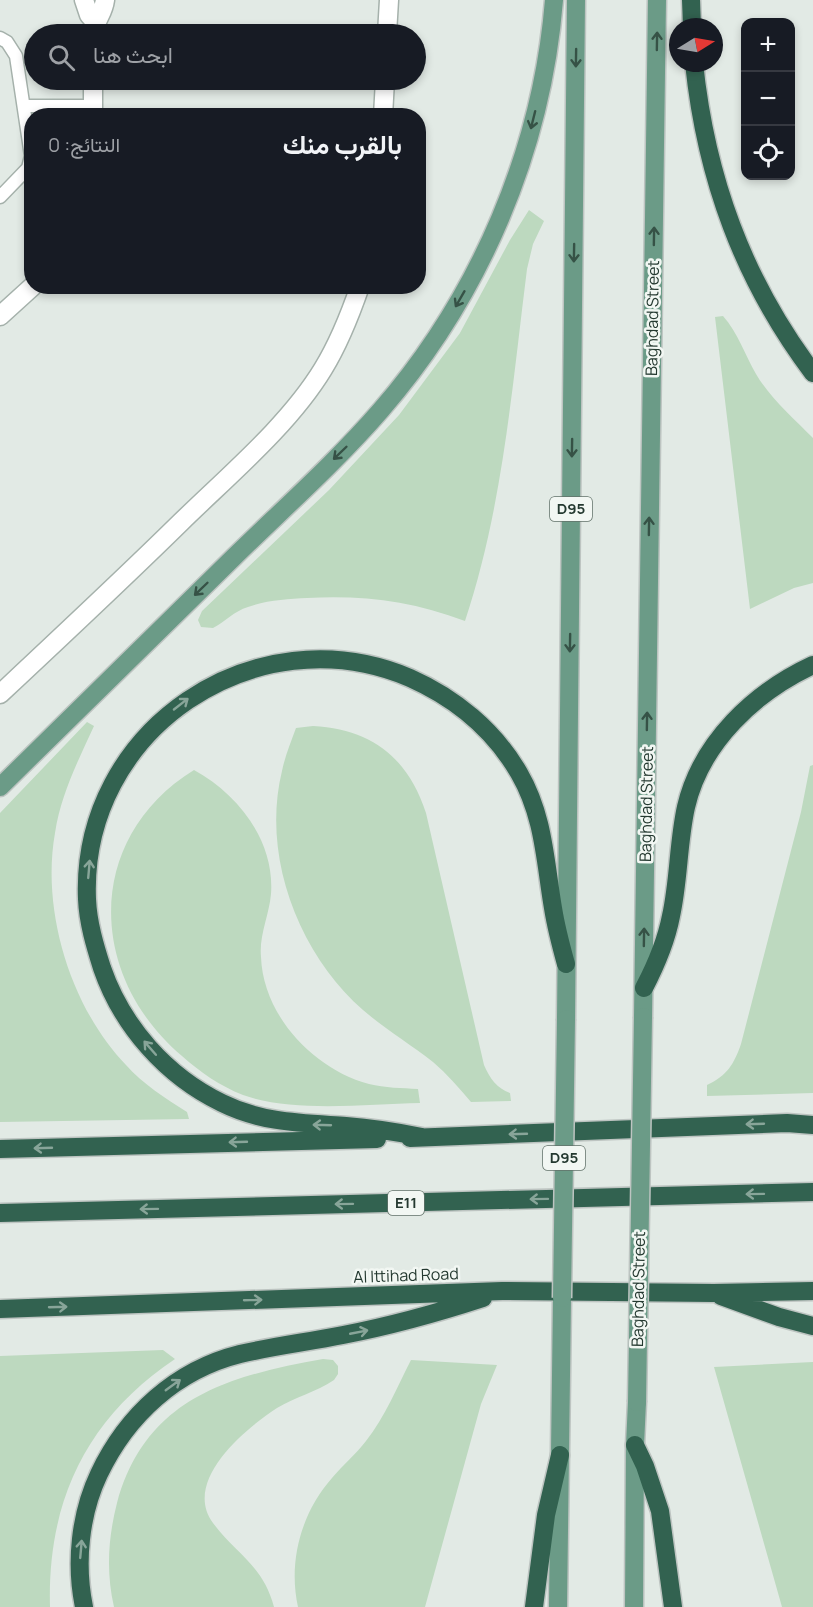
<!DOCTYPE html>
<html lang="ar">
<meta charset="utf-8">
<style>
:root{--surface:#171b24;--page:#242831;--text:#f1f3f6;--muted:#9ea1a6;--line:#363941}
body{margin:0;font-family:Manrope,Vazirmatn,sans-serif;background:var(--page);color:var(--text);direction:rtl}
.controls{position:absolute;right:18px;top:18px;display:grid;overflow:hidden;border-radius:12px;box-shadow:0 3px 9px #0003}
.controls button{width:54px;height:54px;display:grid;place-items:center;padding:0;border:0;border-bottom:2px solid var(--line);background:var(--surface);color:var(--text);font:30px sans-serif}
.compass{position:absolute;left:669px;top:18px;width:54px;height:54px;border-radius:50%;background:var(--surface);box-shadow:0 3px 9px #0003;rotate:79deg}
.list{margin:0;padding:0;list-style:none}
h2{display:flex;justify-content:space-between;align-items:center;height:78px;margin:0;padding:0 24px;font-size:26px}
h2 small{font-size:20px;font-weight:400;color:var(--muted)}
.icon{flex:none;width:33px;height:33px;fill:none;stroke:currentColor;stroke-width:2;stroke-linecap:round;stroke-linejoin:round}
.map{position:relative;flex:none;width:813px;height:1607px;overflow:hidden;direction:ltr}
.search{position:absolute;background:var(--surface);box-shadow:0 3px 9px #0003;left:24px;top:24px;width:402px;height:66px;display:flex;align-items:center;gap:15px;box-sizing:border-box;padding:0 21px;border-radius:33px;color:var(--muted);font-size:22px}
.panel{position:absolute;background:var(--surface);box-shadow:0 3px 9px #0003;left:24px;top:108px;width:402px;height:186px;border-radius:24px;direction:rtl}
.map>svg:first-child{display:block}
.green{fill:#bdd9bf}
.lines{fill:none;stroke-linecap:round;stroke-linejoin:round}
.service-casing{stroke:#a5b1ab;stroke-width:15}
.minor-casing{stroke:#a5b1ab;stroke-width:21}
.primary-casing{stroke:#bdc4c1;stroke-width:21}
.motorway-casing{stroke:#bdc4c1;stroke-width:21}
.service{stroke:#fff;stroke-width:12}
.minor{stroke:#fff;stroke-width:18}
.primary{stroke:#6b9b87;stroke-width:18}
.motorway{stroke:#326250;stroke-width:18}
.primary-bridge-casing{stroke:#bdc4c1;stroke-width:21;stroke-linecap:butt}
.primary-bridge{stroke:#6b9b87;stroke-width:18}
.oneway{stroke:#365246}
.oneway2{stroke:#88a599}
.labels{text-anchor:middle;stroke-width:5;stroke-linejoin:round;paint-order:stroke}
.shield{fill:#f2f7f3;stroke:#62726a;stroke-width:1.5}
.shield-label{font-size:15px;font-weight:bold;fill:#243930}
.street-label{font-size:16px;fill:#243930;stroke:#f2f7f3}
</style>
<div class="map">
<svg width="813" height="1607" viewBox="0 0 813 1607">
<rect width="100%" height="100%" fill="#e2eae5"/>
<path class="green" d="M529,210L544,221L533,244L527,269C512,387 503,507 465,621C412,601 363,595 307,598C288,599 267,600 248,607C234,611 225,622 213,628L201,627L198,620L202,611L329,490L399,415L460,333L510,240Z
M723,316C738,333 745,355 756,374C770,398 793,418 813,438V583L794,588L750,609L715,317Z
M87,722L94,726C78,761 61,794 55,833C41,911 71,1008 126,1065C143,1084 165,1098 187,1112L189,1119L0,1122V813Z
M313,726C372,729 408,758 426,813L484,1065C490,1079 497,1088 510,1093L511,1101L471,1102C459,1088 447,1074 433,1062C410,1044 385,1029 363,1010C299,954 261,856 282,771C285,756 291,742 296,728Z
M813,765V1093L707,1096V1085C727,1076 734,1064 741,1044L801,812L810,766Z
M194,770C238,794 275,841 271,894C269,916 259,935 261,957C263,1015 313,1069 369,1084C385,1088 402,1088 418,1089L420,1103C366,1104 293,1113 243,1095C220,1086 200,1072 182,1056C87,976 84,838 194,770Z
M163,1350L175,1359C87,1418 47,1501 50,1607H0V1356Z
M323,1359L333,1360L338,1366V1374L334,1380C316,1392 295,1397 277,1408C245,1429 182,1481 213,1523C236,1554 263,1565 274,1607H114C106,1572 108,1538 117,1503C146,1398 228,1376 323,1359Z
M411,1360L497,1365L481,1404L425,1607H298C288,1562 301,1513 332,1478C343,1465 356,1454 366,1441C385,1417 397,1387 411,1360Z
M813,1362V1607H782L714,1367Z"/>
<g class="lines">
<defs>
<path id="service" d="M0,38L7,42L16,56L31,156L28,168L0,197
M25,106H93"/>
<path id="minor" d="M84,0L89,15L95,22
M94,34C95,19 103,15 105,0
M387,34L389,0
M93,116V80
M383,116L385,80
M0,316L33,286
M0,694C61,637 122,580 181,522C228,476 289,425 323,369C339,343 350,315 360,286"/>
<path id="primary" d="M0,787C78,711 156,634 234,557C283,509 336,462 381,410C480,296 542,150 554,0
M643,1017L657,0
M566,1019L576,0
M558,1607L562,1298
M634,1607L635,1445L637,1402"/>
<path id="motorway" d="M691,0L692,27
M694,63C706,178 743,280 813,373
M644,988C656,965 666,942 671,916C679,880 678,843 686,807C701,742 755,692 813,665
M422,1137C397,1132 372,1128 346,1126C303,1123 262,1123 222,1103C166,1076 122,1026 102,968C95,946 88,923 87,899C80,730 255,612 410,678C455,698 494,730 519,773C544,816 545,861 553,908C556,927 561,946 566,964
M410,1138L787,1123L813,1125
M0,1149L377,1139
M0,1213L813,1192
M721,1296L779,1317L813,1326
M0,1309L502,1291L714,1293L813,1291
M635,1445L645,1466L660,1511L673,1607
M84,1607C75,1563 80,1514 99,1474C127,1415 176,1370 240,1354C274,1346 308,1342 343,1335C390,1326 437,1313 483,1298
M534,1607L546,1515L560,1455"/>
</defs>
<use href="#service" class="service-casing"/>
<use href="#minor" class="minor-casing"/>
<use href="#primary" class="primary-casing"/>
<use href="#motorway" class="motorway-casing"/>
<use href="#service" class="service"/>
<use href="#minor" class="minor"/>
<use href="#primary" class="primary"/>
<use href="#motorway" class="motorway"/>
<defs>
<path id="primary-bridge" d="M562,1298L566,1019
M637,1402L643,1017"/>
</defs>
<use href="#primary-bridge" class="primary-bridge-casing"/>
<use href="#primary-bridge" class="primary-bridge"/>
</g>
<defs><path id="oneway-shaft" d="M-6 0H5M1.5-3L5.5 0L1.5 3" fill="none" stroke-width="1.6" stroke-linecap="round" stroke-linejoin="round" transform="scale(1.5)"/></defs>
<g class="oneway">
<use href="#oneway-shaft" transform="translate(657 41) rotate(-89)"/>
<use href="#oneway-shaft" transform="translate(576 58) rotate(91)"/>
<use href="#oneway-shaft" transform="translate(533 120) rotate(104)"/>
<use href="#oneway-shaft" transform="translate(654 236) rotate(-89)"/>
<use href="#oneway-shaft" transform="translate(574 253) rotate(91)"/>
<use href="#oneway-shaft" transform="translate(460 299) rotate(120)"/>
<use href="#oneway-shaft" transform="translate(572 448) rotate(91)"/>
<use href="#oneway-shaft" transform="translate(340 453) rotate(136)"/>
<use href="#oneway-shaft" transform="translate(649 526) rotate(-89)"/>
<use href="#oneway-shaft" transform="translate(201 589) rotate(136)"/>
<use href="#oneway-shaft" transform="translate(570 643) rotate(91)"/>
<use href="#oneway-shaft" transform="translate(647 721) rotate(-89)"/>
<use href="#oneway-shaft" transform="translate(644 937) rotate(-89)"/>
</g>
<g class="oneway2">
<use href="#oneway-shaft" transform="translate(181 704) rotate(-38)"/>
<use href="#oneway-shaft" transform="translate(89 869) rotate(-85)"/>
<use href="#oneway-shaft" transform="translate(150 1048) rotate(-131)"/>
<use href="#oneway-shaft" transform="translate(755 1124) rotate(178)"/>
<use href="#oneway-shaft" transform="translate(322 1125) rotate(-178)"/>
<use href="#oneway-shaft" transform="translate(518 1134) rotate(178)"/>
<use href="#oneway-shaft" transform="translate(238 1142) rotate(178)"/>
<use href="#oneway-shaft" transform="translate(43 1148) rotate(178)"/>
<use href="#oneway-shaft" transform="translate(755 1194) rotate(179)"/>
<use href="#oneway-shaft" transform="translate(539 1199) rotate(179)"/>
<use href="#oneway-shaft" transform="translate(344 1204) rotate(179)"/>
<use href="#oneway-shaft" transform="translate(149 1209) rotate(179)"/>
<use href="#oneway-shaft" transform="translate(253 1300) rotate(-2)"/>
<use href="#oneway-shaft" transform="translate(58 1307) rotate(-2)"/>
<use href="#oneway-shaft" transform="translate(359 1332) rotate(-11)"/>
<use href="#oneway-shaft" transform="translate(173 1385) rotate(-36)"/>
<use href="#oneway-shaft" transform="translate(81 1549) rotate(-85)"/>
</g>
<g class="labels">
<g class="shield">
<rect x="550" y="497" width="42" height="24" rx="4.5"/>
<rect x="543" y="1146" width="42" height="24" rx="4.5"/>
<rect x="388" y="1191" width="36" height="24" rx="4.5"/>
</g>
<g class="shield-label">
<text x="571" y="514">D95</text>
<text x="564" y="1163">D95</text>
<text x="406" y="1208">E11</text>
</g>
<g class="street-label">
<text transform="translate(652 318) rotate(-89)" y="6">Baghdad Street</text>
<text transform="translate(646 804) rotate(-89)" y="6">Baghdad Street</text>
<text transform="translate(406 1275) rotate(-2)" y="6">Al Ittihad Road</text>
<text transform="translate(638 1289) rotate(-89)" y="6">Baghdad Street</text>
</g>
</g>
</svg>
<div class="controls">
<button>+</button>
<button>−</button>
<button><svg class="icon" aria-label="locate" viewBox="0 0 24 24"><circle cx="12" cy="12" r="6"/><path d="M12 2v4M12 18v4M2 12h4M18 12h4"/></svg></button>
</div>
<svg class="compass" viewBox="-18 -18 36 36"><path d="M0-13l5 13h-10z" fill="#e53935"/><path d="M0 13l5-13h-10z" fill="#9ea1a6"/></svg>
<div class="search"><svg class="icon" aria-label="search" viewBox="0 0 24 24"><circle cx="10" cy="10" r="6"/><path d="M15 15l6 6"/></svg>ابحث هنا</div>
<section class="panel">
<h2>بالقرب منك<small>النتائج: 0</small></h2>
<ul class="list">
</ul>
</section>
</div>
